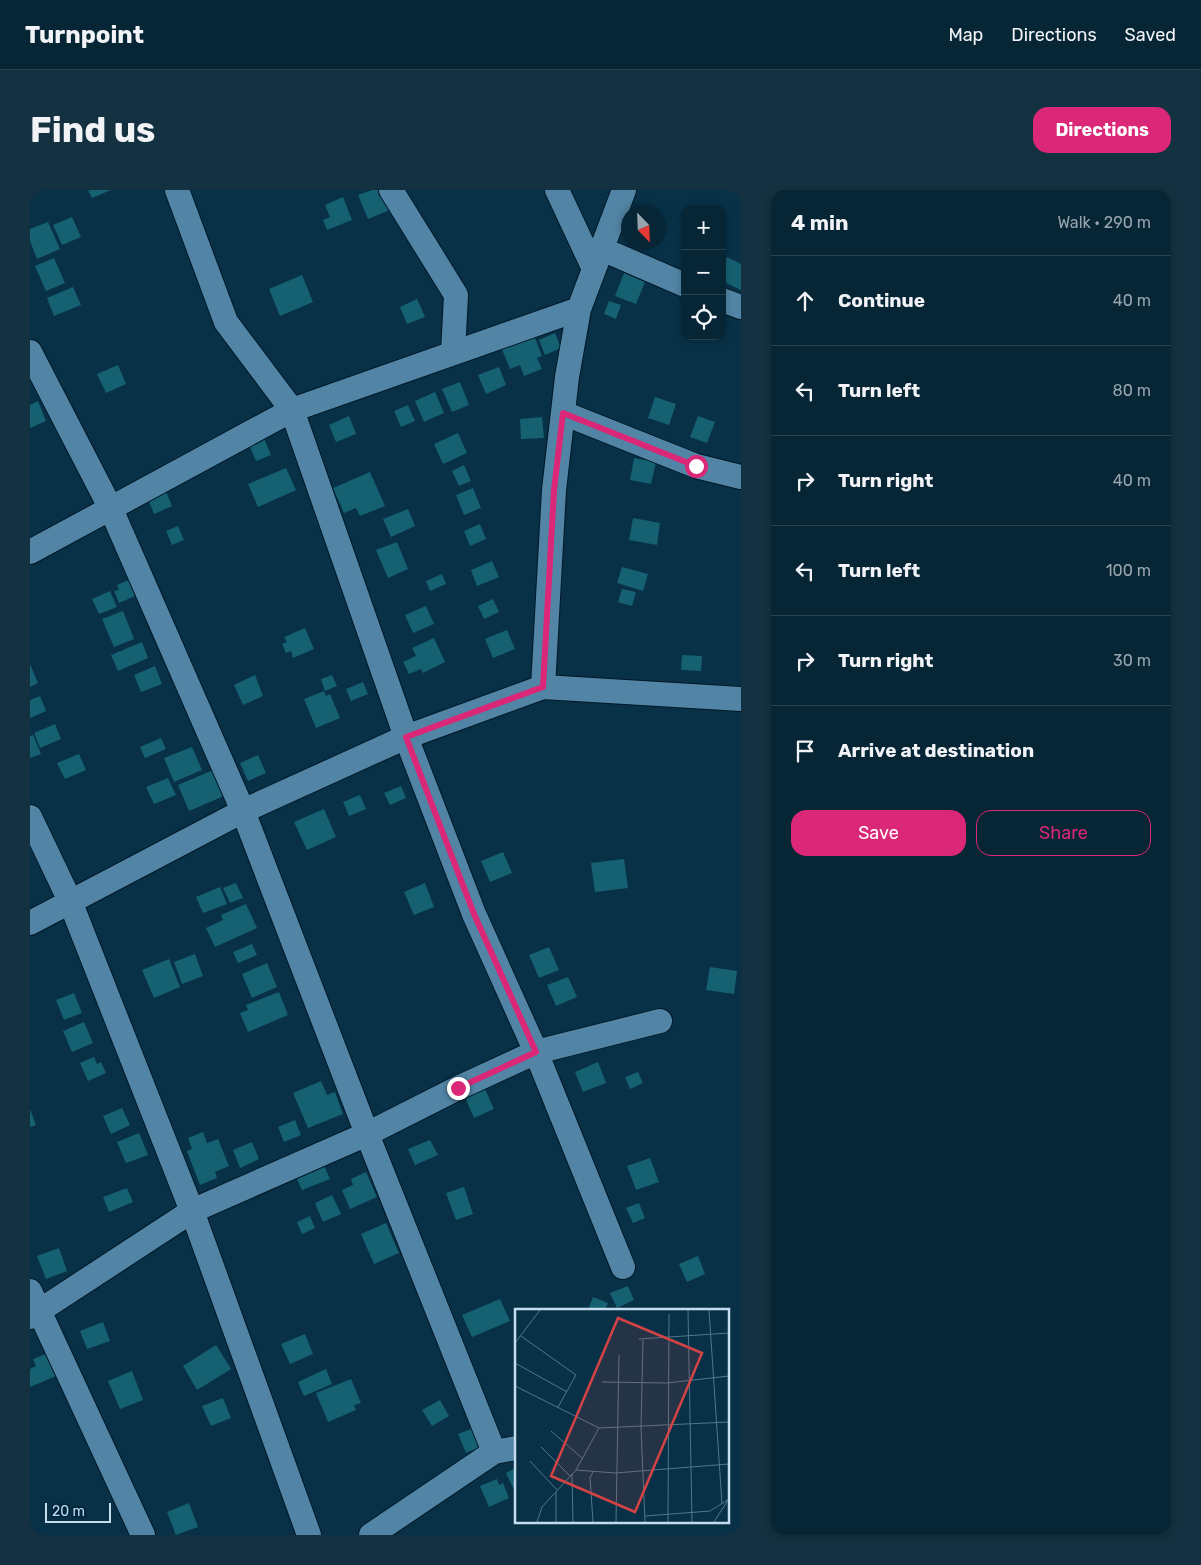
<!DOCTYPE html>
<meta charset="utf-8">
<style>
:root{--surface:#062535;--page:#143141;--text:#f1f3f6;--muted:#98a5ad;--line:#274250;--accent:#db2777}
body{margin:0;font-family:Rubik,sans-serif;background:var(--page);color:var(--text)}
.controls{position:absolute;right:15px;top:15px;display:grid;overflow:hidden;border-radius:10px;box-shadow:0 2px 8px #0003}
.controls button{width:45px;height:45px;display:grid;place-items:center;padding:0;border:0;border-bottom:1px solid var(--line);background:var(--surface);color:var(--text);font:25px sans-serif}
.compass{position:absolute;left:591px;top:15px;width:45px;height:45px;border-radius:50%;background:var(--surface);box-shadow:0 2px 8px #0003;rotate:157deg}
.scale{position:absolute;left:15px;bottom:12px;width:66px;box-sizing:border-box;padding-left:5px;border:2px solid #c3ddef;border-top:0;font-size:14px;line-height:18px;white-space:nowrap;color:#c3ddef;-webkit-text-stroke:4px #00273d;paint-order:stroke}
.stop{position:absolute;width:15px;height:15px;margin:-11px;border:4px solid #db2777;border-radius:50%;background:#fff}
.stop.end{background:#db2777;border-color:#fff;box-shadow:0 1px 5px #0008}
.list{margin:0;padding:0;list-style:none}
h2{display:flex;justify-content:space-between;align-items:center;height:65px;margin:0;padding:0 20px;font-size:21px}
h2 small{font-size:16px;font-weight:400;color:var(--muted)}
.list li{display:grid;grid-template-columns:32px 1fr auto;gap:15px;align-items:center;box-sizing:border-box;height:90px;padding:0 20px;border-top:1px solid var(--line)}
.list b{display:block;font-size:19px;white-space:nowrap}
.list em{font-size:16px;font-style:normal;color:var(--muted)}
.actions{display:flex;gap:10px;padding:15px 20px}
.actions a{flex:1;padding:11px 0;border:1px solid var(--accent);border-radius:15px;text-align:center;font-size:18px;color:var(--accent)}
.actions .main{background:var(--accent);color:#fff}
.icon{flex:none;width:28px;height:28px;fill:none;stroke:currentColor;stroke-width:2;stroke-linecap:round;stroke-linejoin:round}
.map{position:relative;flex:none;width:711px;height:1345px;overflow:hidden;border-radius:15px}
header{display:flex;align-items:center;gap:30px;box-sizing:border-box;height:70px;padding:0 25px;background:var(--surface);border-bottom:1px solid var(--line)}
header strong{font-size:24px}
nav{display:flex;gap:28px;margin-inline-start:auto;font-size:18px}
.intro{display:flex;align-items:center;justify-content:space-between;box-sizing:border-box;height:120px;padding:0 30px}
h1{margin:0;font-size:35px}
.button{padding:12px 22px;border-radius:15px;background:var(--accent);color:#fff;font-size:18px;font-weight:700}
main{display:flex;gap:30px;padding:0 30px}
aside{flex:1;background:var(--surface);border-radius:15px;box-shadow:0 2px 8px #0003}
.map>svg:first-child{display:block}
.building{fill:#156071}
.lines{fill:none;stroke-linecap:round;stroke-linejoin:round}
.minor-casing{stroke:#001827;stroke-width:26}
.minor{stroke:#5285a5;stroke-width:24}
.route{stroke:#db2777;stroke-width:6}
.inset-road{fill:none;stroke:#53768a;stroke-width:1}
.view{fill:#d34346;fill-opacity:0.15;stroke:#d34346;stroke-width:2.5}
.inset-edge{fill:none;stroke:#c3ddef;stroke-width:2.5}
</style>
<header>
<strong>Turnpoint</strong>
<nav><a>Map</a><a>Directions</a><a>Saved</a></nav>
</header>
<div class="intro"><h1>Find us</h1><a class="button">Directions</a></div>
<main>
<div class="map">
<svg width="711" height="1345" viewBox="0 0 711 1345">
<rect width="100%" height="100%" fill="#083147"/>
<path class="building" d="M58,0H81L62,8Z
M342,0H353L362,19L338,29L328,5Z
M313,7L322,30L297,40L293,30L300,27L295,15Z
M42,27L51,47L32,55L23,35Z
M18,32L30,59L7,69L0,51V39Z
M697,67L711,74V100L692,91V77Z
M24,68L35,93L16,101L5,76Z
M594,83L615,92L606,114L585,106Z
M272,85L283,112L250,126L239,99Z
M43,97L51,115L24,126L17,108Z
M387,109L395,127L377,134L370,117Z
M579,111L591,115L586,129L574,124Z
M503,143L512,166L507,168L512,179L494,186L490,175L480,179L471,157Z
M525,143L531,158L515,165L509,150Z
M88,175L96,194L76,203L67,184Z
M469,177L476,195L456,204L448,185Z
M430,192L439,215L422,222L412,199Z
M405,202L414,223L394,232L385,211Z
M625,207L646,214L639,235L618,228Z
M8,211L16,231L0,238V215Z
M378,215L385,231L371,237L364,221Z
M319,226L326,244L306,252L299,235Z
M668,226L685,232L677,253L660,247Z
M512,227L514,248L491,249L490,229Z
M428,243L437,263L413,274L404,254Z
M233,246L241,265L226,271L218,252Z
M604,268L626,272L621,294L600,290Z
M434,275L441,291L429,296L422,281Z
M256,278L266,300L228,317L218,294Z
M340,282L355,316L330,326L326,318L314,323L303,298Z
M443,298L451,318L434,325L426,305Z
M135,299L142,316L124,324L117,306Z
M378,319L385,336L361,347L353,329Z
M603,328L630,333L627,355L599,350Z
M450,334L456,349L440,356L434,341Z
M148,336L154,350L142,355L136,341Z
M367,352L378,379L358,388L346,360Z
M462,371L469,387L447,396L441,380Z
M592,377L618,384L613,401L587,393Z
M412,384L416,394L400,401L396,391Z
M99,390L105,406L89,413L84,401L89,400L87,395Z
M592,399L606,402L602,416L588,412Z
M80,401L87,417L69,424L62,409Z
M463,409L469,422L454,429L448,416Z
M396,416L404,434L383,443L375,425Z
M93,421L104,449L84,457L72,429Z
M275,438L284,459L263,468L261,461L256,463L252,454L257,452L254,447Z
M477,440L485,459L463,468L455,449Z
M404,448L415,472L393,483L391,479L379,484L373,472L386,466L382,458Z
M112,452L118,468L88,481L81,465Z
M652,465L672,466L671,481L651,480Z
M0,474L8,493L0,497Z
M125,476L132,494L111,502L104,485Z
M225,485L233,506L213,515L204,495Z
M302,485L307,496L295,501L291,489Z
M333,492L338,504L321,511L316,499Z
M294,501L296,506L300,504L310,528L286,538L274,509Z
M10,506L16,521L0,528V510Z
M25,534L31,549L10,558L4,543Z
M3,545L11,564L0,568V546Z
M131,548L136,559L115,568L110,557Z
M162,557L172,580L144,592L134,568Z
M49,564L56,580L35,589L27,573Z
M228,565L236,583L218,591L210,573Z
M183,580L194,606L159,621L148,595Z
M138,588L146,605L124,614L116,597Z
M371,596L376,608L360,615L354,603Z
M330,605L336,619L319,626L313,612Z
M294,619L306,647L277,660L264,632Z
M473,662L482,683L460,692L451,671Z
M594,669L598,698L565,702L561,673Z
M206,693L213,708L200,713L193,698Z
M395,693L404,717L384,725L374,702Z
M190,697L197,714L173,723L166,707Z
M216,714L227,738L185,757L176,738L193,730L191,725Z
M222,754L227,765L208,773L203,762Z
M519,757L529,780L509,788L499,765Z
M165,764L173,786L152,794L144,772Z
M139,769L150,797L124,808L112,780Z
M237,773L247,797L222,808L212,784Z
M680,777L707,781L704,804L676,800Z
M538,787L547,807L526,816L517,795Z
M249,802L258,825L218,842L210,823L218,820L216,815Z
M44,803L52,823L34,830L26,810Z
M54,832L63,853L42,862L33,841Z
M64,867L67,874L71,872L76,883L58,891L50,873Z
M568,872L576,893L553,902L545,882Z
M608,882L613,893L600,899L595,887Z
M291,891L297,905L305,902L313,924L278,938L263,903Z
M454,897L464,919L444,928L434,905Z
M92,918L100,935L81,944L73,926Z
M0,919L6,935L0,937Z
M265,930L271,945L254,952L248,937Z
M173,942L177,953L188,949L199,976L185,982L187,988L170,995L157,961L162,959L158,948Z
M109,943L118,965L96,973L87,952Z
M400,950L408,965L385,975L378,959Z
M222,952L229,969L210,978L203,960Z
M620,968L629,992L606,1000L597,976Z
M292,971L300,989L272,1000L264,983Z
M336,982L347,1007L320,1019L312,1000L323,995L321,989Z
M434,997L443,1024L426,1030L416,1003Z
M97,998L103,1012L79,1022L73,1007Z
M302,1005L311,1024L293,1032L285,1013Z
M609,1013L615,1028L603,1033L596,1018Z
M280,1026L285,1038L272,1044L267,1032Z
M356,1033L369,1063L344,1074L331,1044Z
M29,1058L37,1081L16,1089L7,1066Z
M668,1066L675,1084L657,1092L649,1074Z
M598,1096L604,1110L587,1118L580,1103Z
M563,1107L578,1113L575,1120H558Z
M470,1109L480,1131L442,1147L432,1125Z
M73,1132L80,1151L57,1159L50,1141Z
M275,1144L283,1164L260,1174L251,1154Z
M186,1155L201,1179L167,1200L153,1176Z
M16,1164L26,1186L0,1197V1179L6,1176L3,1169Z
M296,1179L302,1194L274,1206L268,1192Z
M102,1181L113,1210L90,1219L78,1191Z
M321,1189L331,1213L324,1215L326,1220L298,1232L286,1203Z
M193,1208L201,1228L181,1236L172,1216Z
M410,1210L419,1226L402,1236L392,1220Z
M449,1236L457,1254L436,1263L428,1244Z
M486,1278V1304L476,1283Z
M467,1289L469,1295L473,1293L479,1308L459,1317L450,1296Z
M159,1313L168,1337L146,1345L137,1322Z"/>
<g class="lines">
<defs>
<path id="minor" d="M147,0L196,132L262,220L376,547L444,724L506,862L593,1077
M361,0L426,105L423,163
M527,0L564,79
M572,59L655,95
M692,110L711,117
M0,162L81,319L213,621L337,944L464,1262
M533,223L666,276L711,287
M0,362L262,220L549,119
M513,497L524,300L537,187L549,119L594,0
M0,627L40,711L162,1021L279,1345
M0,733L213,621L376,547L513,497L711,509
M0,1101L113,1345
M0,1127L162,1021L337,944L428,898L506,862L630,831
M341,1345L464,1262L486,1258"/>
</defs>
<use href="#minor" class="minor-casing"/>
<use href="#minor" class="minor"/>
</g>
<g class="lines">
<path class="route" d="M428,898L506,862L444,724L376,547L513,497L524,300L533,223L666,276"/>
</g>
<g transform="translate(485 1119)">
<rect width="214" height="214" fill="#083147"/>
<path class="inset-road" d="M173,1L177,213M194,1L207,195M6,27L61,66L43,98M124,30L214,24M128,31L126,119L130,213M0,34L25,1M0,54L52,83M87,73L152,74L214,67M0,77L84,119L214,113M36,122L68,150M26,138L55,167M15,152L42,181M61,161L100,164L214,155M57,165L58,213M41,183V213M130,207L195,202L214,190M22,213L27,198L61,161L84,119M78,213L75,169L78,163M101,213L104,46M153,213L154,5M199,213L213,191"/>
<path class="view" d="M103,9L187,44L120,203L36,167Z"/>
<rect width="214" height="214" class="inset-edge"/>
</g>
</svg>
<div class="controls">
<button>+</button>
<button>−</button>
<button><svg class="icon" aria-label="locate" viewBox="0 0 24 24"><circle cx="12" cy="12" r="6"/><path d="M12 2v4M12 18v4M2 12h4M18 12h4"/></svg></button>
</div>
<svg class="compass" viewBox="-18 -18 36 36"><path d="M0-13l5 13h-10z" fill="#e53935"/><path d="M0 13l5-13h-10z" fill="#98a5ad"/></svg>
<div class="scale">20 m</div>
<div class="stop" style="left:666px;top:276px"></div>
<div class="stop end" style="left:428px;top:898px"></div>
</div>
<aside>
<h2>4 min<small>Walk · 290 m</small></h2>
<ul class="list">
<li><svg class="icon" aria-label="ahead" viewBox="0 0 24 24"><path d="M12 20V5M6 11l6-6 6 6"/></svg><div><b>Continue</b></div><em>40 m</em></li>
<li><svg class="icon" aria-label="left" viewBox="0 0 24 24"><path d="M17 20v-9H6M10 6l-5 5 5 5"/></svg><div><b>Turn left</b></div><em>80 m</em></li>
<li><svg class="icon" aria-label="right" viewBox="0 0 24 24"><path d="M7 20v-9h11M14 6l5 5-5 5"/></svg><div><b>Turn right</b></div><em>40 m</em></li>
<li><svg class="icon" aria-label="left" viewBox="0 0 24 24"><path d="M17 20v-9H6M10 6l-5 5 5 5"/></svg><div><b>Turn left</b></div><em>100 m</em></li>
<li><svg class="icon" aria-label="right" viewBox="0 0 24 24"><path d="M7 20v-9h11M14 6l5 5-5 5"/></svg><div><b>Turn right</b></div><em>30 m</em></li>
<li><svg class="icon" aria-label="arrive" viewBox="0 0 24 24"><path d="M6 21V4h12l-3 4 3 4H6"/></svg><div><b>Arrive at destination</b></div></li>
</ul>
<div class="actions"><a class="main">Save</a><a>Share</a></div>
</aside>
</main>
